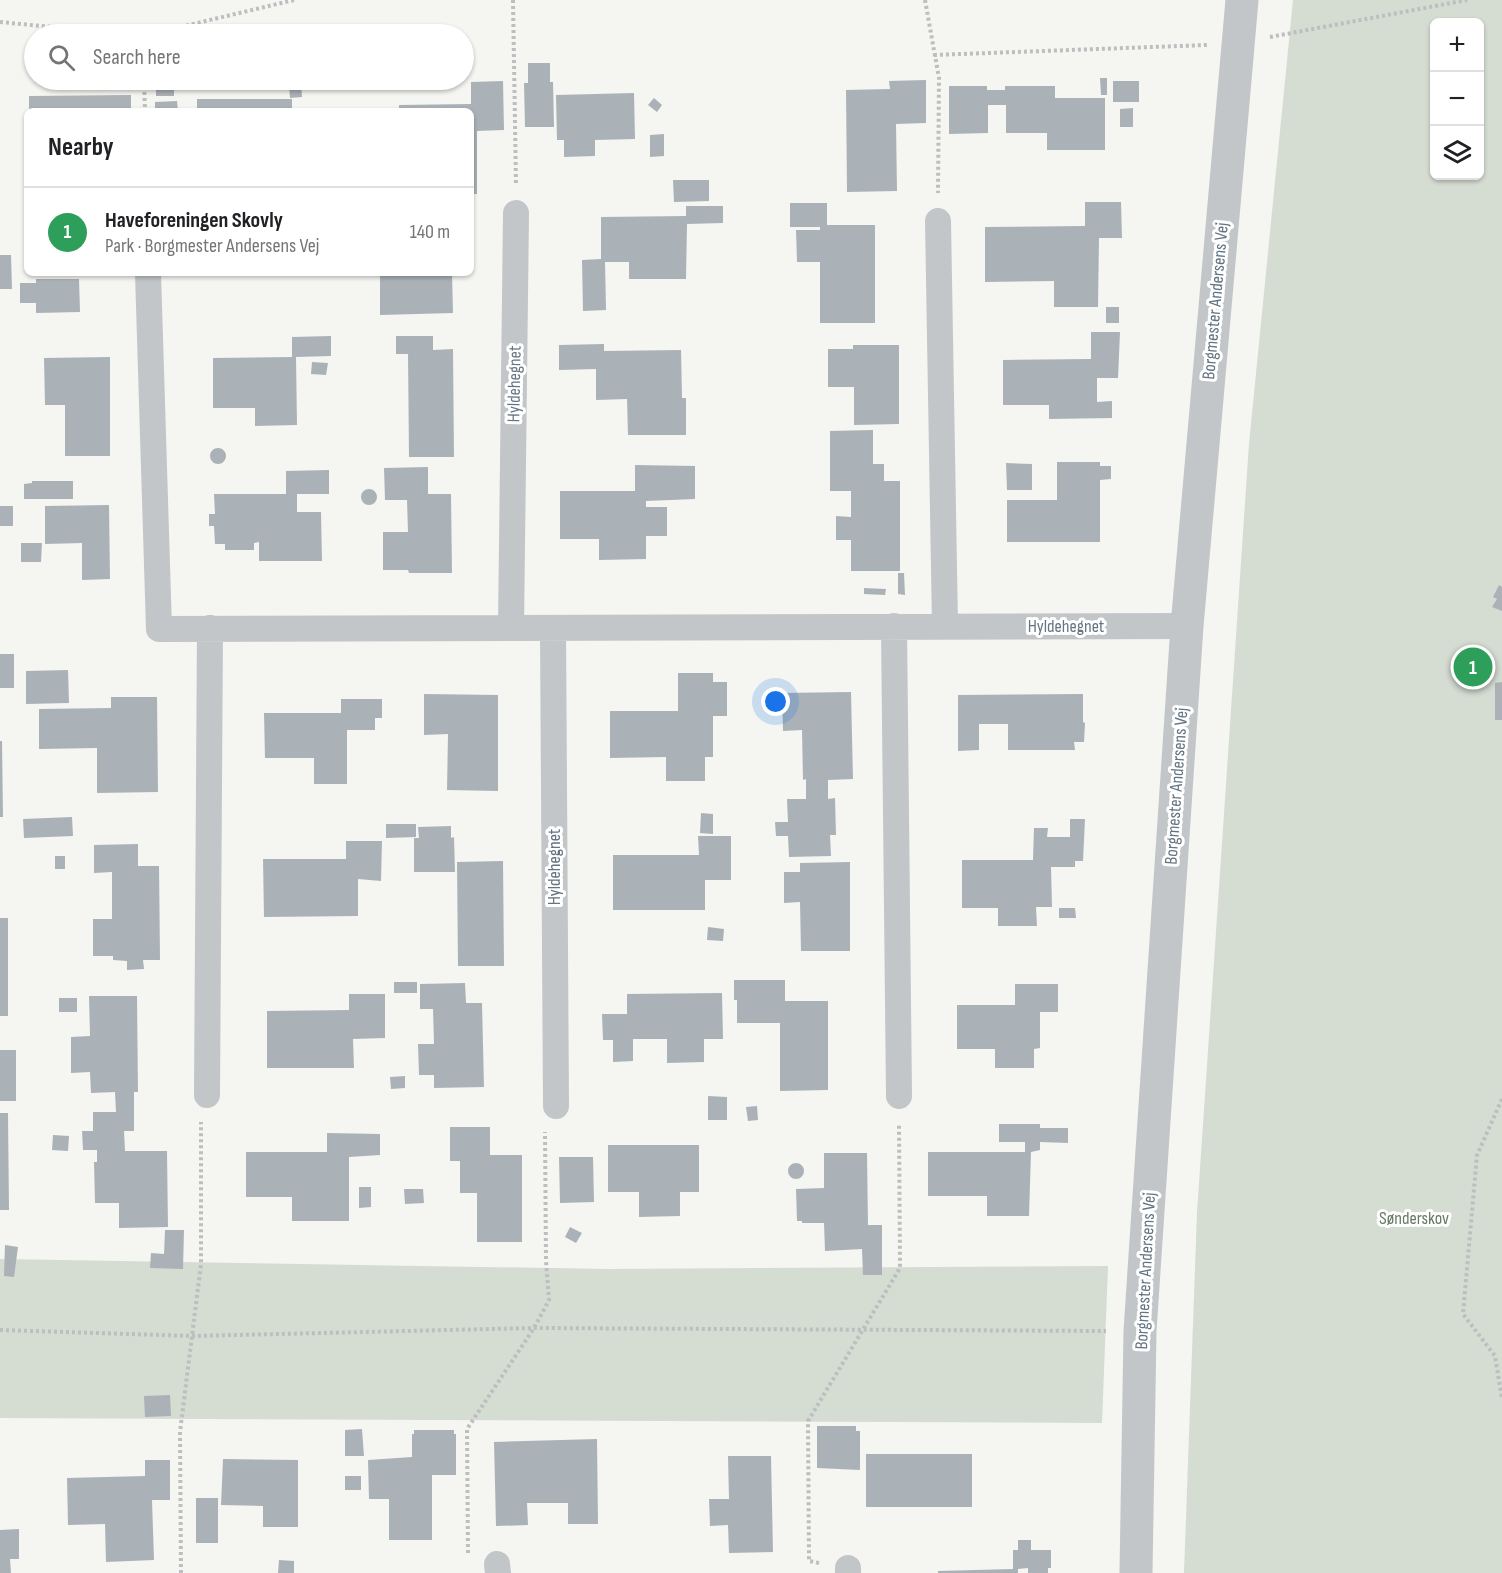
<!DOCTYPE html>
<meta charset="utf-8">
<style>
:root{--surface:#fff;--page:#f6f6f6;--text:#202124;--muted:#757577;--line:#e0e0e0;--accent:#2563eb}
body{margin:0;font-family:"Sofia Sans Condensed",sans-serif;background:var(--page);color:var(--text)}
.controls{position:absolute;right:18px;top:18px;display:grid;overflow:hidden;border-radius:9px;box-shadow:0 2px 4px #0004}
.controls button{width:54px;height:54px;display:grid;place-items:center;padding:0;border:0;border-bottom:2px solid var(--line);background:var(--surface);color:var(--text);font:30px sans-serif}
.you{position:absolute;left:776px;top:702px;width:21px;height:21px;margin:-15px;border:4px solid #fff;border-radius:50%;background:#1a73e8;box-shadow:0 0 0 9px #1a73e833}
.badge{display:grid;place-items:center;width:39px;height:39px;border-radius:50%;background:var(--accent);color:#fff;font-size:20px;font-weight:700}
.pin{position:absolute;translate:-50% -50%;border:3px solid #fff;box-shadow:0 2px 6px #0006}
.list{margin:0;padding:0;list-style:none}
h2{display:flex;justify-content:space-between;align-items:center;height:78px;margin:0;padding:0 24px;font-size:26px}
h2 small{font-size:20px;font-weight:400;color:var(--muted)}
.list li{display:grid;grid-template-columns:39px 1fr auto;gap:18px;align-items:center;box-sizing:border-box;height:90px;padding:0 24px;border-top:2px solid var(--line)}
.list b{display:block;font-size:22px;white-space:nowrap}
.list p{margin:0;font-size:20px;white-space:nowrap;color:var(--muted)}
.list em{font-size:20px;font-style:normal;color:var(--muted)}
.icon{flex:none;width:33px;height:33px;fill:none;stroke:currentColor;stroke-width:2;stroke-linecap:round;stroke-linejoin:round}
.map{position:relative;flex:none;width:1502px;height:1573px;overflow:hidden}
.search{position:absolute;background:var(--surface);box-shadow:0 2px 4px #0004;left:24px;top:24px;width:450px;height:66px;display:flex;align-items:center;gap:15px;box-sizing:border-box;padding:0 21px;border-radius:33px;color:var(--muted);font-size:22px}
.panel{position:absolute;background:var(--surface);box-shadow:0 2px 4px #0004;left:24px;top:108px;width:450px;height:168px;border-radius:9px}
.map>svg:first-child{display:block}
.green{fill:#d5dcd2;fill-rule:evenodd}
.building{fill:#aab2b8}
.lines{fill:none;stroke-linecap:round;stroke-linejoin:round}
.path{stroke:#bcbec0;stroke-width:4;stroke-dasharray:3 3;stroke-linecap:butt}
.minor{stroke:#c2c6c9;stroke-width:26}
.tertiary{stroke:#c2c6c9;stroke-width:33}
.labels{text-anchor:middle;stroke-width:6;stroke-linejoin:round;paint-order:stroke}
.street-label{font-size:18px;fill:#637483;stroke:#fff}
.park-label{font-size:18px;fill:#667a62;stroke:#fff}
</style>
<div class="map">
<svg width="1502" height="1573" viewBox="0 0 1502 1573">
<rect width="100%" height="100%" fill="#f5f5f1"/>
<path class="green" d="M1293,0H1502V1573H1184L1197,1213L1249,444ZM1434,22H1480V176H1434Z
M0,1259L608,1269L1108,1266L1102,1423L0,1418Z"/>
<path class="building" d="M528,63H550V82H553L554,127H525L524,83H528Z
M1100,78H1107V95H1101Z
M926,80V123L896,124L897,191L847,192L846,90L890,89L889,81Z
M503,81L504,130L477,131V194H471V111H399V105L471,104V82Z
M1113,81H1139V102H1113Z
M289,84H301L302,97L290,98Z
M156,86H174V96H156Z
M949,86H987V90H1005V86H1055V98H1105V150H1047V133H1006V105H988V133L949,134Z
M634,93L635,139L595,140V156L564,157V140H557L556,95Z
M131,95V111H29V96Z
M654,98L662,105L657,112L648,105Z
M197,99H292V111H197Z
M177,101L178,111H155V102Z
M1133,108V127H1120V109Z
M664,134V156L650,157V135Z
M673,180H709V201L674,202Z
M1085,202H1121L1122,238H1099L1098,307H1054V281L985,282V227L1085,226Z
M790,203H827V225H875V323H820V262H797L796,230H820V227H790Z
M686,206H723V223L687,224L686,279H629V262H605L606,310L583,311L582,260L601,259V217L686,216Z
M0,255H11L12,289H0Z
M380,273H452L453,313L380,315Z
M36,279H79L80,312L36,313V303H20V283H36Z
M1106,307H1119V323H1106Z
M1091,332H1120L1118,378H1097V402L1112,401V418L1049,419V405H1003V360L1091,359Z
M331,336V356L296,357L297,425L255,426V408H213V358L292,357V337Z
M396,336H433V350L453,349L454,457H409L408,354H396Z
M604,344V351L681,350L682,398H686V435H628L627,399L596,400V369L559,370V345Z
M853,345H899V424L854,425V387H828V349H853Z
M110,357V456H65V405H45L44,358Z
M312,362L328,363L326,375L311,374Z
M873,430V464H884V481H900V571H851V540H836V516L851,517V491H830V431Z
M210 456a8 8 0 1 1 16 0a8 8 0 1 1-16 0Z
M1057,462H1100V466H1111V479L1100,480V542H1007V500H1057Z
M1006,463L1032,464V490H1007Z
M635,465L695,466V499L646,501V507H667V536H646V559L599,560V539H560V491H635Z
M428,467V494H451L452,573H409L408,570H383V532H408L407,500H385L384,468Z
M329,470V494H297V512H321L322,561H259V542L254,543V550H225V544H215L214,526H209V514H215L214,494H286V471Z
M32,481H73V499H24V484L32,483Z
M361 497a8 8 0 1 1 16 0a8 8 0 1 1-16 0Z
M109,505L110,579L82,580V543L45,544V506Z
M0,506H13V526H0Z
M21,543H42L41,562H21Z
M898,573H904L905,595L898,594Z
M1499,585L1502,587V611L1492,607L1497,599L1493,597Z
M864,588L886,589L885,595L864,594Z
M0,654H14V688H0Z
M68,670L69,703L26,704V671Z
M678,673H713V682H727V716H713V757H705V781H666V757L610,758V711H678Z
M1502,682V720H1495V683Z
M851,692L853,779L828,780V799L835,798L836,835H830L831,856L789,857L788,836H776L775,822H788L787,799H806V779L803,780L802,730L783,731L782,693Z
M424,694L498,695V791L447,790L448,734L424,735Z
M1083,694V722L1085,723L1084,742H1074L1075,750H1008V724H979V750L958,751V695Z
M111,697H157L158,792L97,793V748L39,749V709L111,708Z
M341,699H382V718H375V730H347V784H314V758H265L264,713H341Z
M0,741H2L3,817H0Z
M701,813L713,814V834L700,833Z
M72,817L73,836L24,838L23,819Z
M1070,819H1085L1083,861H1075V867H1051L1052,907H1036L1037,926H998V908H962V860H1033L1034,828H1048L1047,837H1070Z
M386,824H416V837L386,838Z
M451,826V838L454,837L455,872H414V838H419L418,827Z
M698,836H731V880H705V910H613V855H699Z
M346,841H382L381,881L358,879V916L264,917L263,859H346Z
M138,844V866H159L160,960H143L144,969L127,970V961L113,960V956H93V919H112V872L94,873V845Z
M55,856H65V869H55Z
M503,861L504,966H458L457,862Z
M850,862V951H801L800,902L784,903V872H800V863Z
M1059,908H1075L1076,918H1059Z
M0,918H8V1016H0Z
M708,927L724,929L723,941L707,940Z
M734,980H785V1001H828V1090L780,1091V1023H737V1000H734Z
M394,982H417V993H394Z
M465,983L466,1003H482L484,1087L434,1088V1075H419L418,1044H434L433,1009H420V984Z
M1015,984H1058V1012H1040V1048L1034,1049V1068H995V1049H957V1005H1015Z
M722,993L723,1039H704V1062L667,1063V1039H633V1061L613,1062V1040H603L602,1014H627V994Z
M349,994H385V1038L353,1039L354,1068H267V1011L349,1010Z
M89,996H137L138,1092H134V1131H124L125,1151H167L168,1227L119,1228V1203H95L94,1162H97V1150H83L82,1131H93V1112H116L115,1092L91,1093L90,1072L71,1073V1037L90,1036Z
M59,998H77V1012H59Z
M0,1050H16V1101H0Z
M405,1076V1088L391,1089L390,1077Z
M708,1096L727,1097V1120H708Z
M757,1106L758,1120L748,1121L746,1107Z
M0,1113H8L9,1210H0Z
M999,1124H1040V1128H1068V1143L1040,1142V1150L1031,1152L1029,1216H987V1196H928V1152H1025V1142H999Z
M450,1127H490V1155H522V1242H477V1193H460V1161H450Z
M327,1133L380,1134V1155L349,1157V1221H292V1197H246V1152H327Z
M53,1135L69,1136L68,1151L52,1150Z
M608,1145H699V1192H680V1216L639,1217V1192H608Z
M824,1153H867L868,1225H882V1275H863L862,1249L825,1251L824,1223H802V1221H797L796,1189L824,1188Z
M559,1157H593L594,1202L560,1203Z
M788 1171a8 8 0 1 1 16 0a8 8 0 1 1-16 0Z
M359,1187H371V1207L359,1208Z
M404,1189H423L424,1203L405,1204Z
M570,1227L582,1233L576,1243L565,1237Z
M165,1230H184L183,1269L150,1268L151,1253L164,1254Z
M5,1245L18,1247L14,1277L4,1276Z
M170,1395L171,1416L145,1417L144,1396Z
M817,1426H856V1431H860V1470L817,1468Z
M362,1429L364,1456H345V1430Z
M414,1430H454V1434H456V1475H432V1540H389V1499H369L368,1460L412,1457V1434H414Z
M597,1439L598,1524H568V1503H527L528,1525L496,1526L494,1442Z
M866,1454H972V1507H866Z
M728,1456H771L773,1552L729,1553L728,1525L710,1526L709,1499H729Z
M223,1459L298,1460V1527H263V1506L221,1505Z
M145,1460H170V1500H152L154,1560L106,1562L105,1524L68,1525L67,1478L145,1476Z
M345,1476H361V1490H345Z
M196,1498H218V1543H196Z
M19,1529V1559H10L11,1573H0V1530Z
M1018,1540H1031V1550H1051V1568H1048V1573H1028V1568L1018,1569V1573H938V1571L1013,1569V1550H1018Z
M279,1560L294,1561V1573H278Z"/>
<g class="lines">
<path class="path" d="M513,0L516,185
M925,0L939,78L938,193
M0,22L125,34
M151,34L294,0
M1270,37L1467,0
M934,55L1207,45
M144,80L145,111
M1502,1099L1477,1155L1463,1314L1495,1356L1502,1399
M0,1330L193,1336L534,1328L1106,1331
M468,1553L467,1429L534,1328L549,1300L546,1261L545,1132
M819,1563L809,1561L808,1421L900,1268L899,1124
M181,1573L180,1432L201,1264V1122"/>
<path class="minor" d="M938,221L945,626
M148,273L159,629L1187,626
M894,626L899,1096
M511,628L516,213
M553,628L556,1106
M207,1095L210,628
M497,1564L498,1573
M848,1568V1573"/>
<path class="tertiary" d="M1136,1573L1140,1331L1187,626L1242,0"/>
</g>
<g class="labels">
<g class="street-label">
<text transform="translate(1215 301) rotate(-85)" y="6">Borgmester Andersens Vej</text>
<text transform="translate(514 384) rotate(-89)" y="6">Hyldehegnet</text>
<text x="1066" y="632">Hyldehegnet</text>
<text transform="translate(1176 786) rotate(-86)" y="6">Borgmester Andersens Vej</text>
<text transform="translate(554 867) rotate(-90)" y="6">Hyldehegnet</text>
<text transform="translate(1145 1271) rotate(-87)" y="6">Borgmester Andersens Vej</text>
</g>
<g class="park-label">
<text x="1414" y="1224">Sønderskov</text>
</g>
</g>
</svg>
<div class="controls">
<button>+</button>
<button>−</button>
<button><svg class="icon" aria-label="layers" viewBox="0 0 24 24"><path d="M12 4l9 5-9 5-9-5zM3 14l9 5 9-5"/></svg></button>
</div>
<div class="you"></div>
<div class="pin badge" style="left:1473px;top:667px;background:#2e9e5b">1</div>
<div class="search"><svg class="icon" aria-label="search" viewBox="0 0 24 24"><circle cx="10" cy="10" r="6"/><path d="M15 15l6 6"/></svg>Search here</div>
<section class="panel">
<h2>Nearby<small></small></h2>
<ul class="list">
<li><span class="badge" style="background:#2e9e5b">1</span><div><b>Haveforeningen Skovly</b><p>Park · Borgmester Andersens Vej</p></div><em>140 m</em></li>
</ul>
</section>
</div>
